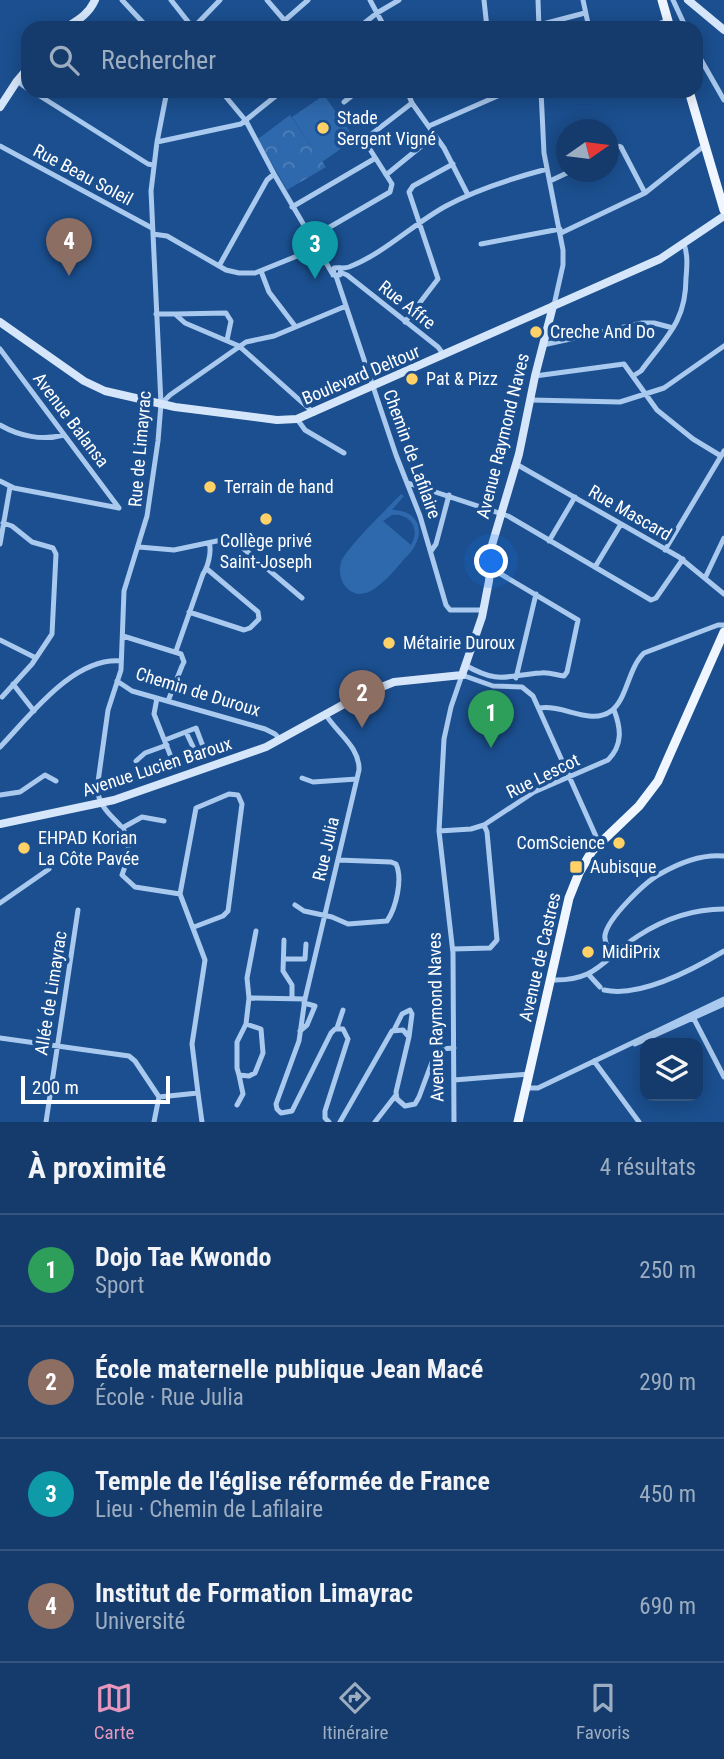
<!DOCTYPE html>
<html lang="fr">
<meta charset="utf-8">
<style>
:root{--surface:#143b6b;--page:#214673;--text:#f1f3f6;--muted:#9dadc1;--line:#33557e;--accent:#e797bd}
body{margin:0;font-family:"Roboto Condensed",sans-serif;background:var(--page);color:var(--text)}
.controls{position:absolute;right:21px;bottom:21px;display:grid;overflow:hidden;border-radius:14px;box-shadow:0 4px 18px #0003}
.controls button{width:63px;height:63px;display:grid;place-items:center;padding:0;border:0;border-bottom:2px solid var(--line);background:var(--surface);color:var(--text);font:35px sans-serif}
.compass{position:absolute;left:556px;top:119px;width:63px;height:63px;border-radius:50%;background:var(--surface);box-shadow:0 4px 18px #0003;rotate:76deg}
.scale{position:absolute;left:21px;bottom:18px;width:149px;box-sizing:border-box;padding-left:7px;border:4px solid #fff;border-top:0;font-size:19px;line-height:24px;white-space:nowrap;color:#fff;-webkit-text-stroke:5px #1b4f8f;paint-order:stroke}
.you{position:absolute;left:492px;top:562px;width:24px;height:24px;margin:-18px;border:5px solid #fff;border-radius:50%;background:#1a73e8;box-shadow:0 0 0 10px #1a73e833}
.badge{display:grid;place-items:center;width:46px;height:46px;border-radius:50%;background:var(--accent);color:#fff;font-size:23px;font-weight:700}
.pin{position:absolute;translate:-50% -58px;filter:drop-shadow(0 2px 4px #0008)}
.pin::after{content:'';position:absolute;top:37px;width:24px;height:21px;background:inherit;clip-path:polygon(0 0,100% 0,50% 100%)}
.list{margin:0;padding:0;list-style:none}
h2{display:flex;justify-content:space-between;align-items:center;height:91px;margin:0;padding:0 28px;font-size:30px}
h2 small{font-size:23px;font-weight:400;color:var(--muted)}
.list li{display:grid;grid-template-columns:46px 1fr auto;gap:21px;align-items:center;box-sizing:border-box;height:112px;padding:0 28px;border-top:2px solid var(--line)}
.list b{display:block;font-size:26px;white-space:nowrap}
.list p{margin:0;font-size:23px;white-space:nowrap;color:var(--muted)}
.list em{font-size:23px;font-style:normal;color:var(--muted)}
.icon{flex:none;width:38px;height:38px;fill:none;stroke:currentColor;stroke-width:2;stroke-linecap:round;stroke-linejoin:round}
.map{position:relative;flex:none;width:724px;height:1122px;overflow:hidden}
.search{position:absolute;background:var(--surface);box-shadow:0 4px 18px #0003;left:21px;right:21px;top:21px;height:77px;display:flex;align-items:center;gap:18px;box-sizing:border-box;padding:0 24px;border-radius:21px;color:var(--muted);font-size:26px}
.sheet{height:539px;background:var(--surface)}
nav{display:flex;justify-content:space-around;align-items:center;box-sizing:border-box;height:98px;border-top:2px solid var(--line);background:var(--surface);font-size:19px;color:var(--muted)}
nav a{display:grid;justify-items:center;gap:4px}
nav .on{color:var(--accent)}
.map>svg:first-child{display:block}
.park{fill:url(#park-crowns)}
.pitch{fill:#2e69ad;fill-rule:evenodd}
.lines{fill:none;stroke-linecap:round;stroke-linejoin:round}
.street{stroke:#a9c9ee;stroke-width:5}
.secondary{stroke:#d6e6fa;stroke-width:8}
.primary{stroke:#f0f6ff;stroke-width:9}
.poi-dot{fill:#ffd166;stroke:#1b4f8f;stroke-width:2.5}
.labels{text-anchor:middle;stroke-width:7;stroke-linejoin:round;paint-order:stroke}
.poi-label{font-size:18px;fill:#fff;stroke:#1b4f8f;text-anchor:start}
.street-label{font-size:18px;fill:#fff;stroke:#1b4f8f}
</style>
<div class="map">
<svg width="724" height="1122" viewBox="0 0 724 1122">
<defs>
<pattern id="park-crowns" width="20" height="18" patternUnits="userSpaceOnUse" patternTransform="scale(1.75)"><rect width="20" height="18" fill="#2e69ad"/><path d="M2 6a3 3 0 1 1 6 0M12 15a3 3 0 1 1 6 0" fill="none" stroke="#4d80b9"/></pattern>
</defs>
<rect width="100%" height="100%" fill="#1b4f8f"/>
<path class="park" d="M290,115L326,167L287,190L258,139Z"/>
<path class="pitch" d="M324,95L355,139L322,162L292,117Z
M401,494L404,496L392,510C420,510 427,534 409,554C395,568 364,615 343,583C340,577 339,569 341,562C347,547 388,508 401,494ZM392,515C410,513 421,529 411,545L383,521Z"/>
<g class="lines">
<path class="street" d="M122,0L148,28
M171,0L193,28
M267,0L291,28
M370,0L385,28
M484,0L487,28
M538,0L539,28
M583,0L589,28
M673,0L686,28
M539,25L585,13
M193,28L220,0
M276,28L308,0
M358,28L377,13L399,0
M648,28L668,20
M696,51L724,100
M17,81L28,89
M32,91L148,164L153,165
M167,91L157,142L151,191L161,404L158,441L147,516L124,591L121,670L108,710L97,789C103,828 144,818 122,875L135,887L180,894
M221,91L246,121L274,174L332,273
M407,91L412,103L444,148L468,195
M541,91L544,153L563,250V265L554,305
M344,102L358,91
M429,126L509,91
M157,142L241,124L282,91
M0,146L152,228
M608,151L617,146L621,147L645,193
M386,175L435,135
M550,181L569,172
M292,207L374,159
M561,233L645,193L705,145
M153,234L167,236L226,270L239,273H255L317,248
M311,238L390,192L392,184L364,140L412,103
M481,244L560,229
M219,266L267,180L274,174
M341,268L340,275H333L334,268C340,267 343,269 349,267C385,253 413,224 446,206C477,189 513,178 547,169
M261,271L269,292L295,326
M342,273L347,275L438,347L444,355
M336,276L396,455L420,516L446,605L450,610H483
M156,314H175L185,323L239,346L314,413
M175,314L226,313L231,321L227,340
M405,322L438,279L409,192L413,186L453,164
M543,345L642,323H654L673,328
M0,349L119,508
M535,376L624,364L657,410L693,439L721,456
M633,376L641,371C666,337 686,322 686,278C687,266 688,255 684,244
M531,400L620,402L664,388L724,346
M161,404L170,395L246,342L274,336L346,306
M297,419L305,430L344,453
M0,425C19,436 42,441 64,435
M516,464L679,557L724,594
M0,481L14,488L119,508
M408,483L508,516L651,600L656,598L683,559
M549,541L575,497
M0,544L10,487
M139,547L174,550L231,538L302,598
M665,550L724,451
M431,551L436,544L449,495
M595,567L621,524
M705,578L724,538
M189,612L244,630L250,628L259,619L258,612L207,569
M123,636L181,654L184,662L182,666L168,701
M0,640L36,658
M176,651L203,574C208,567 212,551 209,543
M465,665C500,685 506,675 541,673C549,672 556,675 564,676L567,672L578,620L489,567
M516,678L536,594
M117,681L132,691L265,729L275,734L280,739
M13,684L34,711
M2,697L32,664L52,634L56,554L53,548L32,542L12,526L3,523
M157,698L154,714L175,767
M540,708C562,704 591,726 611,711C627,700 628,668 644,653L718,625H724
M326,715C337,733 360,747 359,770L305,999L299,1041L276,1104L277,1109L281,1113L292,1111L331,1033L335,1029H343L348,1039L325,1111V1118L329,1122
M165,740L196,728L204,749L195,751L186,732
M0,747C30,716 73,657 121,661
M136,761L145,753L167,745
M302,778L313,782L357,779
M0,795L20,792L45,775L56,781
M124,827L142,817L164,821
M439,831L471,829L484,825L534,792L608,760C623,745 621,728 614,710
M180,894L196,808L229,794L238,795L242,804L228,911L223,916L194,927
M0,903L49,869
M295,905L304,911L332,917L348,924L387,921C396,908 403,879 396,864L391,862L338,860
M284,940L283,971L292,985V998
M453,949L490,948L497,940L487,832L484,825
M613,955C608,949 604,943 605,935C608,918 645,882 660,874C679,863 703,854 724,856
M284,959H305L306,944
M589,975L600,987
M550,980C598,982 602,959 638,936C664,919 693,909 724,909
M604,990C640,998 694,969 724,951
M249,998L305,999
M693,1017L724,1077
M246,1024L261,1029L263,1053L255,1073L249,1076L239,1075L237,1068V1042L246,1024L249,998L247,978L256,931
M337,1028L343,1010
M394,1030L402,1014L410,1010L412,1014L409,1037
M300,1031L307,1025L315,1006L304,1003
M0,1038L129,1056L135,1061L159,1097
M635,1044L724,1004
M594,1061L639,1122
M454,1080L529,1074
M526,1088H538L724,999
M198,1093L202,1122
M159,1097L198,1093L192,1044L205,960L180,894
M237,1105L243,1094L239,1075
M46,1122L78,910
M154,1122L159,1097
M340,1122L392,1031L403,1030L409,1037L396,1092L397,1099L405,1106L415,1104L419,1097L435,1054L439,1049L454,1048
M375,1122L396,1095
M454,1122L453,953L439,831L444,739L451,707L462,675L493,686L522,687L533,696L599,843"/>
<path class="secondary" d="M688,0L724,30
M65,28C78,20 89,14 95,0
M0,107L17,81L28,68
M0,322L84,381L105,391L175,407L277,420L297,419L660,259L724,216
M0,824L114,800L266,747L357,697L394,682L462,675L482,617L489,581L492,545L519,454L535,376L553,306"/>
<path class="primary" d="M662,0L670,28
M689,91L724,210
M518,1122L569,898L579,873L592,851L639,806L658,781L724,632"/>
</g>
<g class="poi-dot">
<circle cx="323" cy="128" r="7"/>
<circle cx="536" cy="332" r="7"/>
<circle cx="412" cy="379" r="7"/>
<circle cx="210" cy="487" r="7"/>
<circle cx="266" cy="519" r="7"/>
<circle cx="389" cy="643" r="7"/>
<circle cx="619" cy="843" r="7"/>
<circle cx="24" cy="848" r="7"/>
<rect x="569" y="860" width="14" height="14" rx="3.5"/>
<circle cx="588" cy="952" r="7"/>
</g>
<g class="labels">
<g class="poi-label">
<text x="337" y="124">Stade<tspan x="337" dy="21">Sergent Vigné</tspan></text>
<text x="550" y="338">Creche And Do</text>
<text x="426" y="385">Pat &amp; Pizz</text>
<text x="224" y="493">Terrain de hand</text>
<text x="266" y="547" text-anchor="middle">Collège privé<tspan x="266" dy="21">Saint-Joseph</tspan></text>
<text x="403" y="649">Métairie Duroux</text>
<text x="38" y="844">EHPAD Korian<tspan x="38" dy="21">La Côte Pavée</tspan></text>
<text x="605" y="849" text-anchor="end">ComScience</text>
<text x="590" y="873">Aubisque</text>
<text x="602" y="958">MidiPrix</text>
</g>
<g class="street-label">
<text transform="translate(83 175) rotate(28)" y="6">Rue Beau Soleil</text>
<text transform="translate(407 305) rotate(38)" y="6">Rue Affre</text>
<text transform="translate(361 375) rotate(-23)" y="6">Boulevard Deltour</text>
<text transform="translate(71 420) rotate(53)" y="6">Avenue Balansa</text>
<text transform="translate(503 436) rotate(-76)" y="6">Avenue Raymond Naves</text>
<text transform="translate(140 449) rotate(-85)" y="6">Rue de Limayrac</text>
<text transform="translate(412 454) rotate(70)" y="6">Chemin de Lafilaire</text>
<text transform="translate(630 513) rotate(30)" y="6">Rue Mascard</text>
<text transform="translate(198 692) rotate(17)" y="6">Chemin de Duroux</text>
<text transform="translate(157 767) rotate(-18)" y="6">Avenue Lucien Baroux</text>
<text transform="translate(543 776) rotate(-26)" y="6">Rue Lescot</text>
<text transform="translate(326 849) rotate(-77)" y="6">Rue Julia</text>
<text transform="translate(540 957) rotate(-77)" y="6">Avenue de Castres</text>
<text transform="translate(51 993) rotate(-81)" y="6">Allée de Limayrac</text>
<text transform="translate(436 1017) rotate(-91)" y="6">Avenue Raymond Naves</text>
</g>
</g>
</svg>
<div class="controls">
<button><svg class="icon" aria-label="layers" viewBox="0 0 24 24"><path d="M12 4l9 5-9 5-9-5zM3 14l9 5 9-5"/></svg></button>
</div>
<svg class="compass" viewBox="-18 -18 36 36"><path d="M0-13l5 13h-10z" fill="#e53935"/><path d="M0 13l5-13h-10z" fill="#9dadc1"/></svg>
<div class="scale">200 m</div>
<div class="you"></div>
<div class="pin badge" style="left:491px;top:748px;background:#2e9e5b">1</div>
<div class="pin badge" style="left:362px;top:728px;background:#8d6e63">2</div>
<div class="pin badge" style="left:315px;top:279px;background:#0f9aa8">3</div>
<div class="pin badge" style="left:69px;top:276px;background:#8d6e63">4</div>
<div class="search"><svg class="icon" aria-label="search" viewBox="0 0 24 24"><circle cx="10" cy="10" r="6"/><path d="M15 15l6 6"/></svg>Rechercher</div>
</div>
<section class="sheet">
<h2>À proximité<small>4 résultats</small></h2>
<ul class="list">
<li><span class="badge" style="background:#2e9e5b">1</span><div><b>Dojo Tae Kwondo</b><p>Sport</p></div><em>250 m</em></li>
<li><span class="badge" style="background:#8d6e63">2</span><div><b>École maternelle publique Jean Macé</b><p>École · Rue Julia</p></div><em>290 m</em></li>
<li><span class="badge" style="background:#0f9aa8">3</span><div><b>Temple de l'église réformée de France</b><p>Lieu · Chemin de Lafilaire</p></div><em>450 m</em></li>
<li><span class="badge" style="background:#8d6e63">4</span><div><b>Institut de Formation Limayrac</b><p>Université</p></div><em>690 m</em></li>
</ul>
</section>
<nav>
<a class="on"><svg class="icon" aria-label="map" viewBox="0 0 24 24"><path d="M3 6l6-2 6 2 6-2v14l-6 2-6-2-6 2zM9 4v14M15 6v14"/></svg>Carte</a>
<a><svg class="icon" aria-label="directions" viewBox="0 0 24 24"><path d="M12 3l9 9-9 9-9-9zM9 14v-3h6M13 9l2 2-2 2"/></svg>Itinéraire</a>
<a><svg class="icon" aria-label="saved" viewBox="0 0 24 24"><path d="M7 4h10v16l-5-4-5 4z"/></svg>Favoris</a>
</nav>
